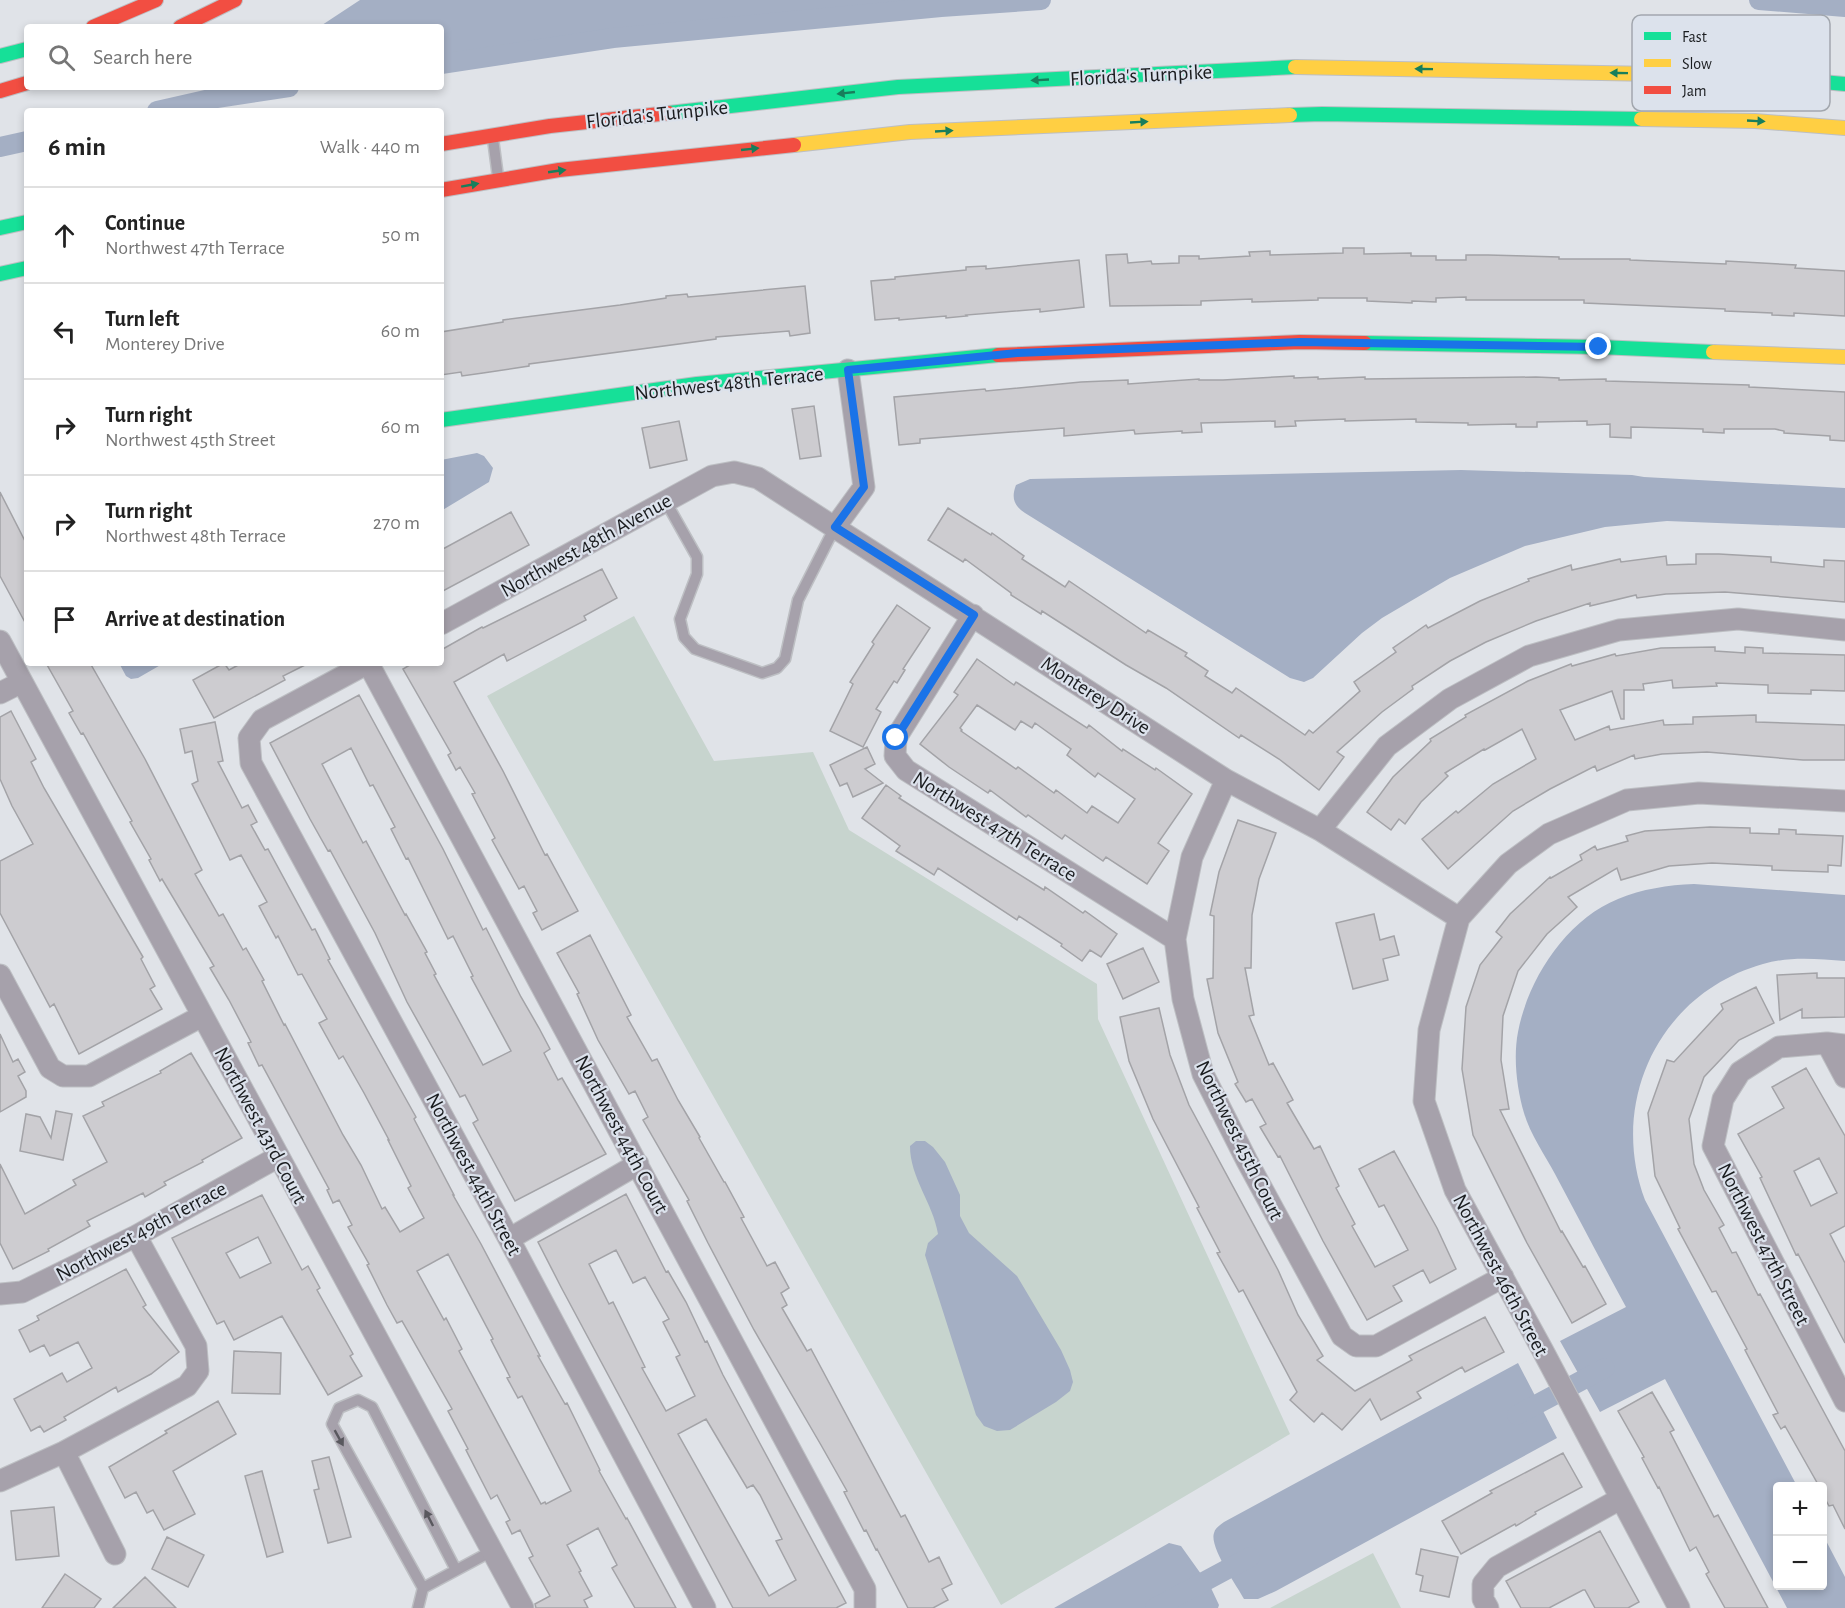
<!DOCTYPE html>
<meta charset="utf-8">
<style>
:root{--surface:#fff;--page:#f2f2f2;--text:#222;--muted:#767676;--line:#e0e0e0}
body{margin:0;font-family:"Alegreya Sans",sans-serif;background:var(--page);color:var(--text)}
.controls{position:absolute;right:18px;bottom:18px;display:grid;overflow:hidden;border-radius:6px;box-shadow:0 3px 9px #0003}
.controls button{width:54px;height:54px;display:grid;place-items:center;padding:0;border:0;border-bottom:2px solid var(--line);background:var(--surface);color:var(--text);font:30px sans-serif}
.stop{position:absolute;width:18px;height:18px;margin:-14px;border:4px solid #1a73e8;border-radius:50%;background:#fff}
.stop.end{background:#1a73e8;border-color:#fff;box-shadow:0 2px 6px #0008}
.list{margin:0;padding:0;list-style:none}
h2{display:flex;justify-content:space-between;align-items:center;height:78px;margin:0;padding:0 24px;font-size:26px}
h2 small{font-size:20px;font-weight:400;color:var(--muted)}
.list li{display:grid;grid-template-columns:39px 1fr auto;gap:18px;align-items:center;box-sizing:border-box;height:96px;padding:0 24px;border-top:2px solid var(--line)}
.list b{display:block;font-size:22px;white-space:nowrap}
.list p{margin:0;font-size:20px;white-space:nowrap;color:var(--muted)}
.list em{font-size:20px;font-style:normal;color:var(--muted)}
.icon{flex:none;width:33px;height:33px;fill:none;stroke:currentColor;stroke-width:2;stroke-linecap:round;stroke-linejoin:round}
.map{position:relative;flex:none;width:1845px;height:1608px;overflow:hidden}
.search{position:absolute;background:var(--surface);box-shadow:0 3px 9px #0003;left:24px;top:24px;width:420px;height:66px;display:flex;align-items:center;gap:15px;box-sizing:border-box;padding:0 21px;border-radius:6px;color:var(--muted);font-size:22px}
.panel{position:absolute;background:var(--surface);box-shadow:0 3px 9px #0003;left:24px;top:108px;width:420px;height:558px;border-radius:6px}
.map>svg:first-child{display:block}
.green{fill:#c7d4ce}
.water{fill:#a4afc4}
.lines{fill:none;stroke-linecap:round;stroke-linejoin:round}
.canal{stroke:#a4afc4;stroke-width:20}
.building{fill:#cdccd0;stroke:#a3a3a7;stroke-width:1.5;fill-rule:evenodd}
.lane-casing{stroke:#bdbfc3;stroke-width:13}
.street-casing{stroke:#bdbfc3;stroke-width:23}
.fast-casing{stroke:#bdbfc3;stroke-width:16}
.slow-casing{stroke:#bdbfc3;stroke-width:16}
.jam-casing{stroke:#bdbfc3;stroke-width:16}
.lane{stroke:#a6a1ab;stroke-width:10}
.street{stroke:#a6a1ab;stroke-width:21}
.fast{stroke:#16e098;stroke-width:14}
.slow{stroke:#ffcf43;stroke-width:14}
.jam{stroke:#f24e42;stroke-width:14}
.oneway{fill:#187e5c}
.oneway2{fill:#59585e}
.route{stroke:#1a73e8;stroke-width:8}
.labels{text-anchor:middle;stroke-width:4.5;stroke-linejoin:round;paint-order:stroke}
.street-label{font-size:21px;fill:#1a1c1f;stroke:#dce2ec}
.key{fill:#dce2ec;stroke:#a2a7ae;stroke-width:1.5}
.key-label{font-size:16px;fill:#1a1c1f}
</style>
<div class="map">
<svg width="1845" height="1608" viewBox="0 0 1845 1608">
<rect width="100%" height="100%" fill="#e0e3e8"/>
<path class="green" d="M634,616L714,761L813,752L849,830L1097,984L1098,1019L1290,1434L1001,1605L487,696Z
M1373,1553L1401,1608H1270Z"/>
<path class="water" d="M360,0H937L941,7L613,38L441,64V27H319Z
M228,87H289L210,99Z
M477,453L484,456L493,468L489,482L441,511V460Z
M1461,470L1632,475L1644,477L1845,488V528L1667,521L1605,527L1525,546L1450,578L1382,618L1362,633L1313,678L1304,682L1290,678L1025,513C1014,506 1011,498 1016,485L1030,479Z
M119,663H164L138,678L131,679L126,676Z
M1694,884L1845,895V961C1818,959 1790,956 1763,964C1660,993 1608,1101 1645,1200L1797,1486H1778V1586H1822L1823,1535L1845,1577V1608H1787L1665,1379L1600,1412L1560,1341L1626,1307C1602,1263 1579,1219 1555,1174C1545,1155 1530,1134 1524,1113C1517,1089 1513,1058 1518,1032C1528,979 1566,920 1618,899C1642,889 1668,885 1694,884Z
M916,1141H925L933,1147L945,1162L960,1195V1216L969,1233L1017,1276L1061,1350L1070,1370L1073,1382L1070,1391L1056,1402L1010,1430L997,1431L984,1426L976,1415L925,1255L928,1243L938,1234C933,1203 910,1178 910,1146Z
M1518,1363L1557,1438L1276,1591L1258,1599H1244C1237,1586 1209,1547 1214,1533C1215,1528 1220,1525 1224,1522Z
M1169,1543L1181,1546L1211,1588L1219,1605L1218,1608H1054Z"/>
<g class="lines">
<path class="canal" d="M1759,0L1845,7
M441,64L613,38L941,7L1041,0
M157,111L210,99L289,87
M0,147L27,141
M1517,1415L1605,1368
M1155,1608L1250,1557"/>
</g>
<path class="building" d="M1343,248H1364V254L1411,253V256H1436V260H1466V255H1488L1559,257V259H1630V260L1726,264V261L1796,265L1795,268L1845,271V316L1794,313V316L1772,315V313L1725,311V309L1584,303V300H1466V297L1436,298V302L1412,301V303L1367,301V298H1318V300L1252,302V299L1201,301V305L1110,306L1106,255L1127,254L1128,263L1151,261L1152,264L1179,263V256H1199V259L1250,256L1249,252L1270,251V255L1343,253Z
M1079,260L1084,307L1040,312V309L966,315L967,316L946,318V316L899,320V318L875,320L871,281L895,279V277L966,270V267L986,266V269Z
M805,286L810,333L790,336L789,331L716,337V339L529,364V366L483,373L462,376L461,372L441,375V332L503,322V320L620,305L666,298V296L687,294L688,297L711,295Z
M1294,376V378L1318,377V379L1365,377V379L1536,377L1559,378V380L1606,379V381L1749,385V387L1845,392V441L1830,440V436L1784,433V431L1775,429H1724V433L1703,432V429L1631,427V438L1610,437V424L1587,425V421L1537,422V427H1516V424L1468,425V423L1416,422V419L1345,421V419L1295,421L1296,426L1275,427V421L1201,423L1202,432L1182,433V431L1135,434L1134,430L1064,436V428L920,439V443L899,445L894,397L985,389L986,391L1081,382L1128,380V384L1199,379V380H1223Z
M814,406L821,456L800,459L792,409Z
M679,421L687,460L650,468L642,428Z
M0,492L27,545V626L0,576Z
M948,508L991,535L992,533L1024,556L1022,559L1065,587L1069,581L1146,633L1148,630L1187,653L1185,656L1208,671L1205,676L1232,693L1236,688L1305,735L1309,730L1313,733L1360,691L1354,682L1396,652L1393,648L1426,625L1428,628L1480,601L1529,581L1528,579L1571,565L1572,570L1620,559L1621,562L1666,556L1667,565L1696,564V554H1719L1771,557V562L1824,567V560L1845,561V602L1725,592L1666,594L1637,598L1636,595L1590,606V603L1536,621L1486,642L1450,661L1412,686L1413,689L1382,712L1337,752L1344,757L1319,790L1279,759L1241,735L1239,738L1166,688L1126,665L1042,611L1041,614L1011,595V593L965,559L963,562L928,540Z
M511,512L529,545L441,592V550Z
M602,569L617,598L584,616L586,620L507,661L504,654L454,682L503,771L545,855L547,854L578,911L542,930L533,913L537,911L524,886L519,889L492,840L495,838L472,794L475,793L460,767L456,770L448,755L451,753L403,669L413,663H441V650L482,627L483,628Z
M897,605L930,628L903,669L905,670L897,683L894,681L876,709L881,712L863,747L830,731L853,684L850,682L874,644L872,642Z
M1715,647V651L1745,653V647L1763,648V653L1845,655V691L1811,690V694L1768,693V685L1716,683L1717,686L1673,688L1672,680L1643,684L1644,690H1624V719H1621L1612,691L1560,710L1575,740L1609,726L1610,730L1663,720L1664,725L1693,724V717L1756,715V722L1845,725V760H1803L1707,752L1662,754L1635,759L1634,755L1597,771L1595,766L1550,789L1513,811L1448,869L1422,839L1456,811L1458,813L1493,784L1536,759L1522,729L1485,750L1484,749L1445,773L1448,776L1421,802L1405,824L1399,819L1391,830L1367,812L1393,777L1431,741L1430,739L1466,717L1465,715L1528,681L1571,664L1572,666L1615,654L1616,656L1661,648Z
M977,659L1014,685L1016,682L1087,728L1089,725L1122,751L1123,749L1155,770L1156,768L1192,794L1158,843L1169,851L1147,884L1106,857L1103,861L1065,835L1062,839L1028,815L1026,817L990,790L988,793L949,767L920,744L958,695L954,692ZM977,705L1015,730L1021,721L1032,728L1035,723L1071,749L1067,755L1095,777L1098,773L1135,799L1118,823L1092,806L1087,813L1056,790L1054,793L1018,767L1016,769L961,731L962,730L960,728Z
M46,663H90L145,759L202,870L195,874L219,916L223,914L243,950L246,948L264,980L262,981L284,1025L285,1024L343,1135L361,1165L382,1209L385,1207L400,1232L424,1218L408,1188L411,1186L388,1140H389L364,1093L343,1056L339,1059L319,1023L327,1019L302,974L298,975L278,936L276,938L259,906L267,902L241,855L230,860L192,784L198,781L192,751L185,753L180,729L215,722L223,761L218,762L242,808L248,805L257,822L251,825L265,850L268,849L312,930L315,929L330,959L328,960L416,1117L414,1119L454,1195H453L481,1244L540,1356H538L565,1404L567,1403L600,1470L599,1471L626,1519L627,1518L676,1608H635L612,1568L617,1565L598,1528L567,1545L581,1571L579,1572L592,1596L584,1600L588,1608H536L535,1604L550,1596L529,1558L533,1556L520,1530L512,1534L506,1522L510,1520L497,1495L491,1499L466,1450L468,1449L448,1411L452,1409L402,1321L397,1323L387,1305L367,1265L369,1264L348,1227L352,1225L339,1200L333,1203L327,1190L329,1189L262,1065L259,1066L248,1043L251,1042L229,1000L210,968L214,966L162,879L160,881L149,860L151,859L130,822L132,821L83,733L81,734L69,713L73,711ZM448,1254L493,1339L491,1340L510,1377L507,1378L518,1398L522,1396L571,1491L546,1504L545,1502L541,1504L459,1351L462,1349L446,1318L444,1320L417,1271Z
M224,663L229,670L242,663H309L283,676L285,680L214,718L193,680Z
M359,695L443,849L483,930L486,928L521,997L539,1028L550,1049L544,1053L558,1080L562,1078L606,1154L515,1201L473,1123L478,1120L465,1095L460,1097L449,1077L407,1002L375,933L330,850L328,851L310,819L270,743ZM351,748L370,786L373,785L395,827L391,829L406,859L408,858L448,939L453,936L473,976L471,977L511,1051L483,1065L434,975L436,974L425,953L427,952L406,914L405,915L366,841L363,843L322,764Z
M11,711L36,759L31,762L44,788L143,957L141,959L155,986L150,989L162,1009L79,1054L54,1004L50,1007L0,913V861L33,844L12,806L0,779V717Z
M867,747L875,764L865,769L883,783L853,797L847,783L840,786L830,765Z
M886,785L901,796L899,798L963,839L1044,890L1045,887L1083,913L1085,911L1117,934L1101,957L1090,950L1082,961L1061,946L1062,944L1019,916L1017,920L938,868L934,875L896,851L900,846L862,818Z
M1238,820L1276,833L1259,879L1252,915L1251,968H1245L1254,1015L1249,1016L1269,1065L1273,1063L1293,1100L1287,1103L1314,1149L1320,1146L1339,1186L1336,1188L1355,1224L1352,1226L1375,1267L1408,1250L1384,1205L1379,1207L1359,1169L1394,1151L1437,1228L1456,1269L1430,1283L1423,1270L1393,1286L1402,1301L1367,1320L1323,1241L1280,1156L1278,1157L1260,1127L1266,1124L1252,1099L1246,1102L1235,1084L1238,1082L1218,1033L1207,979L1213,978L1214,916L1210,915L1219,872Z
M1710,827L1750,828V833L1779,834V829L1796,830V834L1843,836L1841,866L1828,865V872L1772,870V866L1712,863L1669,866L1621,880L1617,868L1568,897L1577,907L1547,934L1518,971L1503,1016L1501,1060L1509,1109L1500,1110L1561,1232L1562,1231L1583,1267L1585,1266L1606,1304L1572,1323L1527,1243L1473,1135L1462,1069L1466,1007L1480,965L1502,937L1496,932L1510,914L1550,877L1551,878L1582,860L1580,855L1595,846L1597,850L1628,841L1626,836L1645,831Z
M1374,914L1380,940L1394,936L1399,955L1383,959L1388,980L1353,989L1336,923Z
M590,935L631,1015L627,1017L652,1061L657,1059L678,1100L700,1137L699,1138L724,1182H725L744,1217L741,1218L767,1266L775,1262L789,1288L781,1293L787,1305L782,1308L807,1351L811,1349L901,1517L905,1515L929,1562L939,1557L952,1584L942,1589L948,1600L933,1608H908L877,1549L876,1550L866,1530L864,1531L844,1492L847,1491L821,1445L754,1330L708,1243L687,1201L689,1200L643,1120L648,1117L635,1091L629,1094L598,1040L577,994L579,993L557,953Z
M1143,948L1159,982L1123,999L1107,964Z
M1817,973V978H1845V1017L1802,1018V1009L1780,1020L1777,975Z
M1756,987L1774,1023L1739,1040L1704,1077L1689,1119L1694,1164L1704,1190L1724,1225L1719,1228L1732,1253L1736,1252L1758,1295L1760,1294L1845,1451V1529L1833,1505L1829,1506L1822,1493V1486H1819L1785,1426L1781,1429L1773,1415L1778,1413L1745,1350L1747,1349L1716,1291L1712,1292L1678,1229L1680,1228L1655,1176L1648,1113L1667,1060L1674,1062L1723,1009L1721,1004Z
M1159,1008L1170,1055L1189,1105L1278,1270L1298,1315L1323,1356L1317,1360L1355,1391L1412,1360L1409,1356L1485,1317L1504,1352L1465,1372L1462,1367L1417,1392L1421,1398L1381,1420L1370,1399L1342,1430L1322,1413L1314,1422L1290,1400L1297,1392L1243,1290L1239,1292L1217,1253L1220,1252L1197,1208L1199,1207L1153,1119L1129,1061L1120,1017Z
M0,1034L13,1062L18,1059L25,1072L18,1076L26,1091V1097L0,1112Z
M191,1053L242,1138L202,1160L203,1162L164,1182L166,1185L145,1197L143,1193L87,1221L90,1226L48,1249L49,1251L13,1269L0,1243V1164L25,1214L76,1185L73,1180L107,1162L83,1116L104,1106L102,1102L161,1073L160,1071Z
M1806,1068L1845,1136V1226L1830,1234L1845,1263V1343L1798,1254L1796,1255L1760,1178L1762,1177L1738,1134L1784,1108L1772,1087ZM1819,1158L1837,1193L1811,1206L1794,1171Z
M56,1111L72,1114L63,1160L20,1151L26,1114L40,1117L51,1138Z
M626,1194L666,1272L668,1271L686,1302L705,1342L707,1341L723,1375L846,1603L836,1608H733L561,1287L538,1242ZM616,1250L633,1283L645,1277L669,1319L663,1322L680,1355L676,1357L695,1396L666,1411L642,1368L645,1367L613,1302L609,1304L589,1264ZM706,1419L747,1488L753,1485L760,1495L782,1539L776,1541L796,1580L769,1596L678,1434Z
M262,1195L302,1270L308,1266L320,1288L317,1290L353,1354L350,1356L362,1376L328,1395L282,1316L234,1340L224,1321L217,1324L172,1238ZM258,1237L271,1263L240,1278L226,1253Z
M126,1269L146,1305L143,1307L179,1352L151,1374L118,1392L116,1387L64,1417L66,1420L44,1432L40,1426L31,1431L14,1399L62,1373L67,1382L92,1368L78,1342L50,1356L44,1345L30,1352L19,1330L39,1320L37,1316Z
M234,1351L281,1353L280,1394L232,1393Z
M1652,1392L1674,1430L1670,1432L1714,1517L1718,1515L1768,1608H1725L1706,1574L1709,1572L1696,1547L1690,1551L1659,1487L1658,1488L1642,1458L1644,1457L1618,1411Z
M218,1401L236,1434L173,1471L195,1514L164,1530L153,1510L147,1513L136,1492L125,1498L109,1467L167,1433L165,1431Z
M1563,1453L1582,1487L1535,1512L1536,1514L1516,1526L1515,1524L1461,1554L1442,1521L1492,1493L1490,1491Z
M329,1457L351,1537L328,1543L314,1490L319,1489L312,1461Z
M262,1471L283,1552L267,1557L245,1476Z
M54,1507L59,1556L16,1560L11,1511Z
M1600,1531L1639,1602L1628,1608H1595L1585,1590H1583L1549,1608H1521L1506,1581Z
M167,1537L204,1555L188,1587L152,1569Z
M1421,1549L1458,1557L1449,1597L1420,1591L1423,1576L1416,1574Z
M65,1574L101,1599L94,1608H42Z
M145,1577L176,1608H113Z"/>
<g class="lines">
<defs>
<path id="lane" d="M493,139L498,177
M666,502L697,557V574L680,619L684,637L695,649L762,673L777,668L785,659L798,600L835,527
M423,1588L492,1551
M418,1608L423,1588L332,1424L339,1408L358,1400L372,1407L456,1570"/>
<path id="street" d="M835,527L864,487L848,370
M973,615L896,738L895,756L906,770L1175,939
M441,624L712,476L734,472L758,478L1226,780L1320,830L1459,918
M0,641L523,1608
M368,663L262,720L249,738L251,763L509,1239L705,1608
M368,663L865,1589V1608
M0,693L22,682
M1226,780L1192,857L1175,939L1183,999L1203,1074L1247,1161L1342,1336L1356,1346H1376L1503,1277
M1320,830L1387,746L1450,699L1529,656L1619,630L1738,619L1845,630
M0,975L50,1068L63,1076H89L202,1016
M1827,1043L1845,1077
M1845,1045L1827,1043L1779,1047L1740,1072L1723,1099L1713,1146L1845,1401
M509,1239L638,1164
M0,1294L22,1292L136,1236L278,1157
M64,1452L115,1554
M0,1481L64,1452L187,1386L198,1371L196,1346L136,1236
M1488,1608L1483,1599V1584L1497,1567L1620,1499
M1679,1608L1543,1351L1455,1190L1424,1101L1429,1030L1459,918L1508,864L1549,834L1627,800L1699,793L1845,801"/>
<path id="fast" d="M0,56L27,49
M1756,76L1845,84
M669,113L898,87L1295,67
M1290,115L1322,114L1641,119
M0,228L27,222
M0,274L27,268
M1365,343L1599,347L1713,352
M441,420L697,384L998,355"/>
<path id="slow" d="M1295,67L1756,76
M1641,119L1755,121L1845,128
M794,145L910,132L1290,115
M1713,352L1845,357"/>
<path id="jam" d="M93,27L156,0
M180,27L235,0
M0,91L27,83
M441,144L550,126L669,113
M441,190L559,170L794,145
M998,355L1300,342L1365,343"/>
</defs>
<use href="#lane" class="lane-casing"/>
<use href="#street" class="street-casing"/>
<use href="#fast" class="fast-casing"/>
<use href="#slow" class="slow-casing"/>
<use href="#jam" class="jam-casing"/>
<use href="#lane" class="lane"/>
<use href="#street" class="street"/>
<use href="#fast" class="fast"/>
<use href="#slow" class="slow"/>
<use href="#jam" class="jam"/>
</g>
<defs><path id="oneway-solid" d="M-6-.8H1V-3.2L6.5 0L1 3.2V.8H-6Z" transform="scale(1.5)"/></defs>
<g class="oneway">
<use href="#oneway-solid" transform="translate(1424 69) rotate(-179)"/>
<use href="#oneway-solid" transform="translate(1619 73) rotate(-179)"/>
<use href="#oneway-solid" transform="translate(1040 80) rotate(177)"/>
<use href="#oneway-solid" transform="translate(846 93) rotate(174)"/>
<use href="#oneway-solid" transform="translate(1756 121) rotate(3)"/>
<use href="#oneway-solid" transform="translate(1139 122) rotate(-3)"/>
<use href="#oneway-solid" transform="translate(944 131) rotate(-3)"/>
<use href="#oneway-solid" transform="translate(750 149) rotate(-6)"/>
<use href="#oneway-solid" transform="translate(557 171) rotate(-8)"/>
<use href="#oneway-solid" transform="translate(470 185) rotate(-10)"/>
</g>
<g class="oneway2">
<use href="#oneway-solid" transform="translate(339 1438) rotate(61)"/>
<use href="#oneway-solid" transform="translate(429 1518) rotate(-117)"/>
</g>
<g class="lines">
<path class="route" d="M896,738L974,615L835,527L864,487L848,370L1017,353L1300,342L1599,347"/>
</g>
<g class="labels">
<g class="street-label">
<text transform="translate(1141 75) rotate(-3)" y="7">Florida's Turnpike</text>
<text transform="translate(657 114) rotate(-6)" y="7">Florida's Turnpike</text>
<text transform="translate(729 383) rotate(-6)" y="7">Northwest 48th Terrace</text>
<text transform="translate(586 545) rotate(-29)" y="7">Northwest 48th Avenue</text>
<text transform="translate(1096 695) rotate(33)" y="7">Monterey Drive</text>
<text transform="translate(995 826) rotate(32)" y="7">Northwest 47th Terrace</text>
<text transform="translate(261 1125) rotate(62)" y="7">Northwest 43rd Court</text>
<text transform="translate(622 1134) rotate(62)" y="7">Northwest 44th Court</text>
<text transform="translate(1240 1140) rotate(64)" y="7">Northwest 45th Court</text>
<text transform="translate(474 1174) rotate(62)" y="7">Northwest 44th Street</text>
<text transform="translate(141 1231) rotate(-28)" y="7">Northwest 49th Terrace</text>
<text transform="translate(1764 1244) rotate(63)" y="7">Northwest 47th Street</text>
<text transform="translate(1501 1275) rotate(62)" y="7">Northwest 46th Street</text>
</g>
</g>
<rect x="1632" y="15" width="198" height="96" rx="9" class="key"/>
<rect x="1644" y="32" width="27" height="8" fill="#16e098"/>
<rect x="1644" y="59" width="27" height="8" fill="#ffcf43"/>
<rect x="1644" y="86" width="27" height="8" fill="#f24e42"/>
<g class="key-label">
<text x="1682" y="42">Fast</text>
<text x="1682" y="69">Slow</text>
<text x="1682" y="96">Jam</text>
</g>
</svg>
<div class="controls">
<button>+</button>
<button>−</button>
</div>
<div class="stop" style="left:896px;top:738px"></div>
<div class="stop end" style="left:1599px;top:347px"></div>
<div class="search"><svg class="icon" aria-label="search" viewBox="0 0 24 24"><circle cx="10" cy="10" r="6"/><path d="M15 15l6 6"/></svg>Search here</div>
<section class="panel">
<h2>6 min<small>Walk · 440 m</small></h2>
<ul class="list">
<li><svg class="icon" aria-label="ahead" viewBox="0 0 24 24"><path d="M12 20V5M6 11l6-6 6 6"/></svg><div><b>Continue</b><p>Northwest 47th Terrace</p></div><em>50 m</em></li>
<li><svg class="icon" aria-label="left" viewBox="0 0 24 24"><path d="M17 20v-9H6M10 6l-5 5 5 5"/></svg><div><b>Turn left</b><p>Monterey Drive</p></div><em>60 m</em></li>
<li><svg class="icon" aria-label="right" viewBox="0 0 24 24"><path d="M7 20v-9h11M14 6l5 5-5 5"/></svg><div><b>Turn right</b><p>Northwest 45th Street</p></div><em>60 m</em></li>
<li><svg class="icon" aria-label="right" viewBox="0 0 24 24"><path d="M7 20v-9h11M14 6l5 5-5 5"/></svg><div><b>Turn right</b><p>Northwest 48th Terrace</p></div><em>270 m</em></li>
<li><svg class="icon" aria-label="arrive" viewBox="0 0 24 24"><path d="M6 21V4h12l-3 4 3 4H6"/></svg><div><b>Arrive at destination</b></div></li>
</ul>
</section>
</div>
